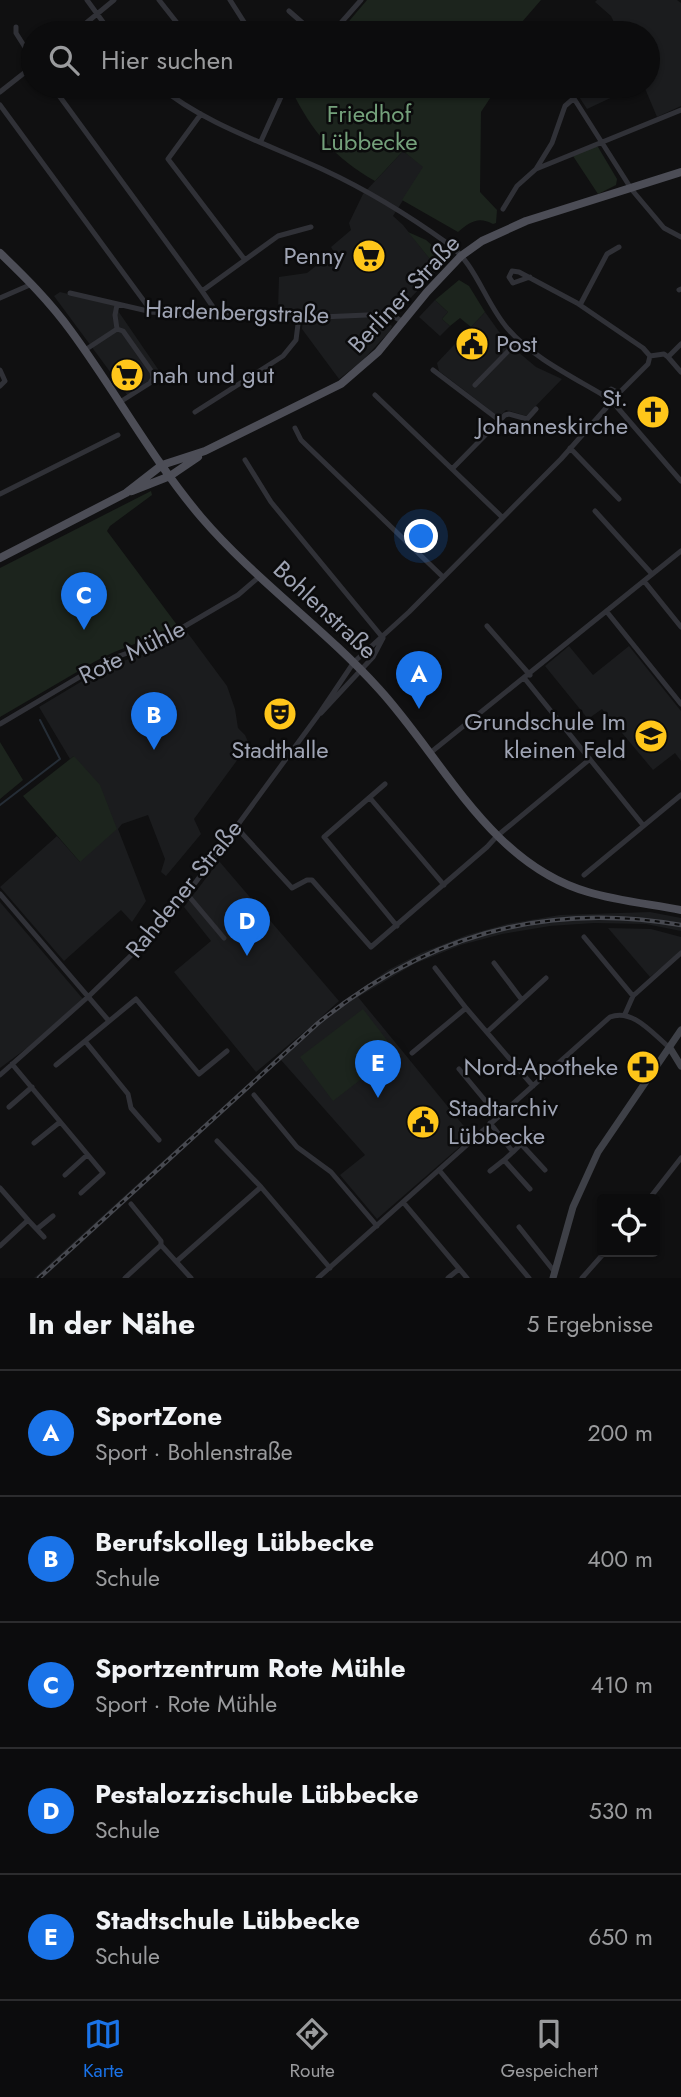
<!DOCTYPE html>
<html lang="de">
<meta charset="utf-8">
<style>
:root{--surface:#0c0c0d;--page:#1a1a1b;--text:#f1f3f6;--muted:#9a9b9d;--line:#2c2c2e;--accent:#1a73e8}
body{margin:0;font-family:Jost,sans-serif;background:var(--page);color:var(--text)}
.controls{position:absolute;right:21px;bottom:21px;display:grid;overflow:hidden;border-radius:7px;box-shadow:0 2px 5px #0004}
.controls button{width:63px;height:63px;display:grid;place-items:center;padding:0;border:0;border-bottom:2px solid var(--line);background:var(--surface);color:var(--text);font:35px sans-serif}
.you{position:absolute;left:422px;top:537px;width:24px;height:24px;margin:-18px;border:5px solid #fff;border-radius:50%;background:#1a73e8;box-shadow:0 0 0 10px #1a73e833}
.badge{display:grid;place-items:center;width:46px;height:46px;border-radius:50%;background:var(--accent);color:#fff;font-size:23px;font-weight:700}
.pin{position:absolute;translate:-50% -58px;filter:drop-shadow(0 2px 4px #0008)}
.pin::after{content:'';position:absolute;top:37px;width:24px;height:21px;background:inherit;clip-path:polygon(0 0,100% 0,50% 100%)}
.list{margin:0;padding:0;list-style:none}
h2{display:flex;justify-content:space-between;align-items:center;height:91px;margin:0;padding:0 28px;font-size:30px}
h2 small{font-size:23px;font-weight:400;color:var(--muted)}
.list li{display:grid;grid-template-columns:46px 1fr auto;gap:21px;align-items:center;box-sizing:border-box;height:126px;padding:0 28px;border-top:2px solid var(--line)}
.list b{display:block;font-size:26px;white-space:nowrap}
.list p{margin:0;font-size:23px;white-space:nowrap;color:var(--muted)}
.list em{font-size:23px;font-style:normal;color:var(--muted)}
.icon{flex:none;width:38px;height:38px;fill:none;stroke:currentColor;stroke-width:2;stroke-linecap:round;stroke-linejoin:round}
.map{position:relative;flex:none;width:681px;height:1278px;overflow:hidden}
.search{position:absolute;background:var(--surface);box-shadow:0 2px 5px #0004;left:21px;right:21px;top:21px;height:77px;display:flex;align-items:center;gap:18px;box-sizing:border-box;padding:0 24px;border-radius:38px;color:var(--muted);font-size:26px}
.sheet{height:721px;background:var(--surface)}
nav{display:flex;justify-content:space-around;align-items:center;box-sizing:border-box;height:98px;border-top:2px solid var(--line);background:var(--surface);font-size:19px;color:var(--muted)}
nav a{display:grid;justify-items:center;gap:4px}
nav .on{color:var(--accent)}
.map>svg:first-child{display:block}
.built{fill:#1b1c1e}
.green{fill:#1c241d}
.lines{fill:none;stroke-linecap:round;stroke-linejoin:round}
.stream{stroke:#252d36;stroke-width:2}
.street{stroke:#303137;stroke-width:5}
.secondary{stroke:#3e4047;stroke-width:7}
.primary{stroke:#4c4d56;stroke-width:8}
.rail-casing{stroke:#474950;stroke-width:4.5}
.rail{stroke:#0b0b0c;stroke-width:2;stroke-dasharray:5;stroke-linecap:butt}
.labels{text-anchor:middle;stroke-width:5;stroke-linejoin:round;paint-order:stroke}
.park-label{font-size:24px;fill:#74a17b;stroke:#0b0b0c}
.poi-label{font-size:24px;fill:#9fa4b4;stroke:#0b0b0c;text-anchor:end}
.street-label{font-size:24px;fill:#9fa4b4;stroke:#0b0b0c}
</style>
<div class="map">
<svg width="681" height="1278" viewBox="0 0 681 1278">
<rect width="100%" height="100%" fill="#101011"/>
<path class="built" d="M597,0H677L681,3V106L657,117L644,86H648V33H619L611,16L595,2Z
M572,86H636L587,109Z
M403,151L424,167L393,216L403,225L438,269L404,305L385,311L384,320L392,326L390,331L361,362L339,379L302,329L304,313L278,310L279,277L307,273L334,252L331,247L351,230L349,223L363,194Z
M60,292L114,305L162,375L128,396L54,296Z
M435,300L448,312L442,319L450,326L440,336L419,317Z
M485,312L500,333L517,351L536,367L562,379L526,416L506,410L499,417L439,371L437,363Z
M187,632L227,686L235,709L238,728L245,735L249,744L194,819L201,834L166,876L161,872L165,859L148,815L122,824L118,829L146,901L132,922L121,910L64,961L0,887L57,836L80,862L74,756L70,759L39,707L104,668L143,654Z
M569,646L593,675L629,646L681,711V761L675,753L653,770L602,709L588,719L545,666Z
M219,861L339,1001L320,1018L388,970L421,953L467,935L507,924L560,915L650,912L681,918V931L646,924L594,923L550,926L502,934L461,945L414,964L358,997L472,1136L377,1219L340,1175L365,1155L281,1060L43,1278H34L316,1022L256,1072L174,972L211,941L184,907Z
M0,902L83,999L27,1048L0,1068Z
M608,928L651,929L681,937V952L650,977Z"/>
<path class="green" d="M367,0H541L515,30L513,28L508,33H339Z
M293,86H498L481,112L480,192L497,210L496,223L493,224C478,216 470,222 458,232L402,200L423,167L403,151L375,181C335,158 312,132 292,91Z
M595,146L598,147L617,179L616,185L598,194L573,156Z
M408,232L426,240L443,255V261L438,269Z
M459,280L469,286L485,312L471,327L460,318L450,326L442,319L448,312L435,300Z
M151,491L152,495L110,526L107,531L177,625C150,640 121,647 94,662L0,717V568Z
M0,742L23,780L0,799Z
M74,756L100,785L117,829L80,862L23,796Z
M363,1009L396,1052L333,1101L300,1057Z"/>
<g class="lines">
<path class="stream" d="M0,805L60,759L40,720"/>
<path class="street" d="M87,0L111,33
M159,0L185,33
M230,0L251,33
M289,11L314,33
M16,27V33L33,60
M74,33L114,0
M332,33L361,0
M597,33L610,25
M52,86L202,291L215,310V315
M159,86C204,124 270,145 324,170C367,190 408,215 447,243C476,263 485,303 508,329C532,357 571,376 603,395
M566,86L632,190L664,228L681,237
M0,92L33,66
M0,105L152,312
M201,114L168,159L245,260
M261,141L286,86
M536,169L552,143L565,106L573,99
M503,209L517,186L536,169L681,110
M530,277L513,283L509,277L512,271L519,272L577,303L643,348L650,356
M679,290L681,289
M202,291L278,236L311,227
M70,293L152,312L190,315L283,314L321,317L390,314L403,322
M0,298L32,284
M117,305L115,315L117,329
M580,305L607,254L619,247
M85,350L117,329L123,331L152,372L153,378L150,383L120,402
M650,356L664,354L668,357
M668,357L681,372
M668,357L681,344
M0,370L5,381L0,386
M433,370L499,420
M475,385L519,340
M619,393L648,364L650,356
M375,395L502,517
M603,395L611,389L619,393
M617,407L681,481
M195,412L283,356L296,340L299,316
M295,428L301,440L443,577
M570,448L619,499
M245,460L271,502L383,638
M452,469L505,415L509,414L527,419L536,409
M0,494L118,435
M595,511L652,574
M644,581L681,627
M607,612L681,704
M487,626L530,675
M525,679L643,825
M321,713L373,657L383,638
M0,724L108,660L147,646L180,629L238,595L260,576
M430,753L681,551
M385,784L324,837L397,926
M370,798L444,885
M236,827L292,888L307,880H312L371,947L487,847L497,836L590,759
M584,875L681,795
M0,894L109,1021
M187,894L224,938
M584,937L633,996
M494,963L522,1000
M435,968L466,1008L533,1086
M625,1014L633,996L681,953
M487,1032L546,978
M85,1041L128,1094L131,1108L159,1140
M412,1053L466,1008
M12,1064L103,1173L81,1193
M56,1065L136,999L199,1074L227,1051
M459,1069L498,1116
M0,1075L89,996L147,940L187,894L319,714L354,662L409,612L561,459L607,407
M254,1095L297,1147L331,1172L377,1226
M9,1107L32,1087
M490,1123L513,1152L504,1160L530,1189
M217,1141L261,1187
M34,1143L60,1122
M521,1144L533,1133
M513,1152L521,1144L545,1170
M439,1170L529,1278
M490,1171L504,1160
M65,1175L87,1155
M0,1188L28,1220L0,1246
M649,1199L681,1158
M403,1202L467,1278
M131,1204L161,1241V1245L191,1278
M28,1220L44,1237
M519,1227L554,1271
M37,1229L53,1216
M177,1261L261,1187L330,1268
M125,1278L161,1245
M318,1278L610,1017C633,1008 653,1034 670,1048
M448,1278L459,1269
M582,1278L605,1252"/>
<path class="secondary" d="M670,1048L681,1066
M553,1278L573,1207L598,1152L681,1030"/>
<path class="primary" d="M0,253C26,278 50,302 71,331C116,392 152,459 201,517C255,580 324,628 379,689C443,759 490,864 588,892C618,901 650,904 681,910
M132,491L170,476L198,457
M0,558L126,493L162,465L205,451L341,384L378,352L427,292L461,256L482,241L526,221L681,172"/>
<defs>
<path id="rail" d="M39,1278L317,1024C423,937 545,901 681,925"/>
</defs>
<use href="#rail" class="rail-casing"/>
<use href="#rail" class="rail"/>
</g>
<defs>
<symbol id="supermarket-disc" viewBox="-11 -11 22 22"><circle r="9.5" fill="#ffc61a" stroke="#0b0b0c"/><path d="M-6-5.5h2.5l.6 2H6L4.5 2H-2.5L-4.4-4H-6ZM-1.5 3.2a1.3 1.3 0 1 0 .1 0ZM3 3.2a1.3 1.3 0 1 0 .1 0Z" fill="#111"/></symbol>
<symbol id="civic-disc" viewBox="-11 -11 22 22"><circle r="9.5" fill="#ffc61a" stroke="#0b0b0c"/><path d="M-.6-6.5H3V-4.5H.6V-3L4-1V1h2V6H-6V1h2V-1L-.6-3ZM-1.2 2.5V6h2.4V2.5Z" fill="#111"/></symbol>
<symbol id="church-disc" viewBox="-11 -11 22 22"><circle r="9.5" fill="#ffc61a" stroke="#0b0b0c"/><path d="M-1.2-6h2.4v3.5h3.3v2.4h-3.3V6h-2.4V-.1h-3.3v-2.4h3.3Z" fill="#111"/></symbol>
<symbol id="theatre-disc" viewBox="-11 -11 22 22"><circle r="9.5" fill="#ffc61a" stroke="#0b0b0c"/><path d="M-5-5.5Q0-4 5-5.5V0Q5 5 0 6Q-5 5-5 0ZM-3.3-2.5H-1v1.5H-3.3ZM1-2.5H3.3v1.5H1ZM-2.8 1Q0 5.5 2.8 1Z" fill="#111"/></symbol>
<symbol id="school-disc" viewBox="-11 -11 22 22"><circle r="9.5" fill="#ffc61a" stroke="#0b0b0c"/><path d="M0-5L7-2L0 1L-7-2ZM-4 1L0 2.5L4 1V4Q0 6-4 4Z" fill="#111"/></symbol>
<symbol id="pharmacy-disc" viewBox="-11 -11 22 22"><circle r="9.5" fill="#ffc61a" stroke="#0b0b0c"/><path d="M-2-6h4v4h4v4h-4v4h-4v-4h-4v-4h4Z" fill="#111"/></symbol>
</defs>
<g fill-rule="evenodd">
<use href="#supermarket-disc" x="350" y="237" width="38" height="38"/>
<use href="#civic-disc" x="453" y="325" width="38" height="38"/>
<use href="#supermarket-disc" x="108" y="356" width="38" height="38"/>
<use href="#church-disc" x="634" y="393" width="38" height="38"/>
<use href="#theatre-disc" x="261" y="695" width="38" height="38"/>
<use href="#school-disc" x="632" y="717" width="38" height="38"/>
<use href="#pharmacy-disc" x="624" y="1048" width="38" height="38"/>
<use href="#civic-disc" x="404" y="1103" width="38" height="38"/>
</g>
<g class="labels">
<g class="park-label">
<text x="369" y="122">Friedhof<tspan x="369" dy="28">Lübbecke</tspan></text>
</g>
<g class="poi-label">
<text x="344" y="264">Penny</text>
<text x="496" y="352" text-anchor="start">Post</text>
<text x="152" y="383" text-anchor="start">nah und gut</text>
<text x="628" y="406">St.<tspan x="628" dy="28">Johanneskirche</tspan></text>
<text x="626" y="730">Grundschule Im<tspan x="626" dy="28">kleinen Feld</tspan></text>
<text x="280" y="758" text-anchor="middle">Stadthalle</text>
<text x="618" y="1075">Nord-Apotheke</text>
<text x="448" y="1116" text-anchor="start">Stadtarchiv<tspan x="448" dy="28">Lübbecke</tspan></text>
</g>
<g class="street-label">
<text transform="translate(404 294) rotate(-47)" y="8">Berliner Straße</text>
<text transform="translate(237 312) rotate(2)" y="8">Hardenbergstraße</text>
<text transform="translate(325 610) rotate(43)" y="8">Bohlenstraße</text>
<text transform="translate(132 652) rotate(-26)" y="8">Rote Mühle</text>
<text transform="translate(184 889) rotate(-51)" y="8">Rahdener Straße</text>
</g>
</g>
</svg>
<div class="controls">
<button><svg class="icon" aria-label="locate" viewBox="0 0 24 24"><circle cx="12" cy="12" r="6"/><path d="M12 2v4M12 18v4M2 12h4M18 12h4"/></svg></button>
</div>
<div class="you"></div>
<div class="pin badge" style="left:419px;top:709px">A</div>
<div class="pin badge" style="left:154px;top:750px">B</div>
<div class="pin badge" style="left:84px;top:630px">C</div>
<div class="pin badge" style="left:247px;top:956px">D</div>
<div class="pin badge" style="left:378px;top:1098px">E</div>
<div class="search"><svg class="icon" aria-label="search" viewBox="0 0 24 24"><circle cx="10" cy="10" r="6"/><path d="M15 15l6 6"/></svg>Hier suchen</div>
</div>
<section class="sheet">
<h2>In der Nähe<small>5 Ergebnisse</small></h2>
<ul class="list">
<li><span class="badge">A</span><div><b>SportZone</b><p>Sport · Bohlenstraße</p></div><em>200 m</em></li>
<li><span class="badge">B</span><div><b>Berufskolleg Lübbecke</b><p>Schule</p></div><em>400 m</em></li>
<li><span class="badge">C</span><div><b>Sportzentrum Rote Mühle</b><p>Sport · Rote Mühle</p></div><em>410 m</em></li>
<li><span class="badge">D</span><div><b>Pestalozzischule Lübbecke</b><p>Schule</p></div><em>530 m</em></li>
<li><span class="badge">E</span><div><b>Stadtschule Lübbecke</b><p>Schule</p></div><em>650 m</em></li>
</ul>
</section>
<nav>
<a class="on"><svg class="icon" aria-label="map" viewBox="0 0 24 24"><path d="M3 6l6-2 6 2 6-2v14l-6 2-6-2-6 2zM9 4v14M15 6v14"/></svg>Karte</a>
<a><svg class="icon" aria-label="directions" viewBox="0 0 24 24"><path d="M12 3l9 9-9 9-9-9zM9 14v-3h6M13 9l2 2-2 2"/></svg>Route</a>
<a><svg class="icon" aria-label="saved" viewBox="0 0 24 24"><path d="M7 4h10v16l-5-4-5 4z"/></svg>Gespeichert</a>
</nav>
